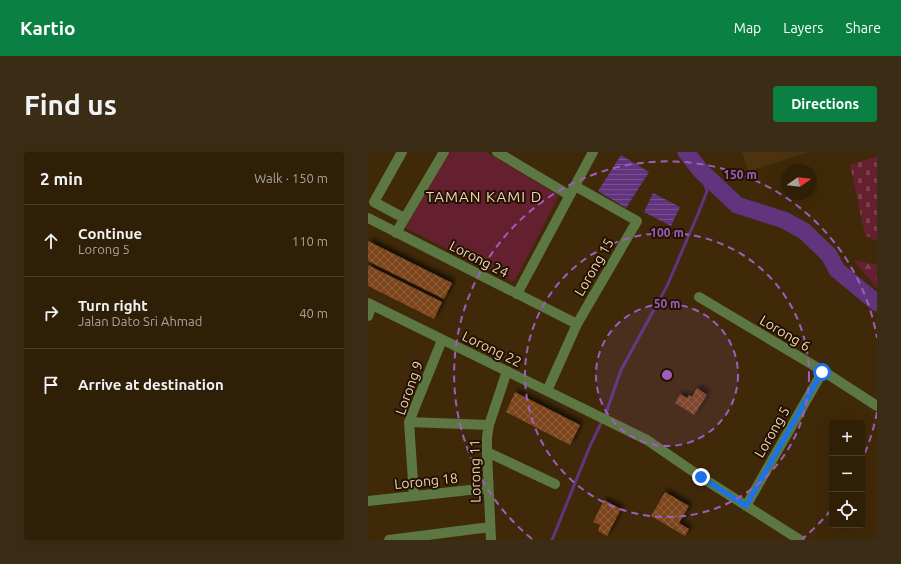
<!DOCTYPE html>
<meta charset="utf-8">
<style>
:root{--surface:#2f1f07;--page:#3b2c15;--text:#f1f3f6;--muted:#a7a29b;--line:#4a3d28;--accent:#0b8043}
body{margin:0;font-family:Ubuntu,sans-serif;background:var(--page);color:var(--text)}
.controls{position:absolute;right:12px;bottom:12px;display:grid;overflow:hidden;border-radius:4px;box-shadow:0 4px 16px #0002}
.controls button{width:36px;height:36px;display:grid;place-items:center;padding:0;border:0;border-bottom:1px solid var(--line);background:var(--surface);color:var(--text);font:20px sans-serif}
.compass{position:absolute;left:413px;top:12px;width:36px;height:36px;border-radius:50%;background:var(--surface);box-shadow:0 4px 16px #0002;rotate:76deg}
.stop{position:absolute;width:12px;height:12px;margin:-9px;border:3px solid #1a73e8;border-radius:50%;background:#fff}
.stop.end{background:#1a73e8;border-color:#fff;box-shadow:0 1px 4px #0008}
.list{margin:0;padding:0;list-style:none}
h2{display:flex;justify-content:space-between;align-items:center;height:52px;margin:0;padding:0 16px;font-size:17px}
h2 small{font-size:13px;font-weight:400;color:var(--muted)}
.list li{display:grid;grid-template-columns:26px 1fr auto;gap:12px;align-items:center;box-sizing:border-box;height:72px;padding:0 16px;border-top:1px solid var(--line)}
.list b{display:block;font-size:15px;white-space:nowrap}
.list p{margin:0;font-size:13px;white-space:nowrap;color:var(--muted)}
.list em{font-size:13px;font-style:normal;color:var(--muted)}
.icon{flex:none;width:22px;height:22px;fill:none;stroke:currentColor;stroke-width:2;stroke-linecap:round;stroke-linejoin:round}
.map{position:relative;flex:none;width:509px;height:388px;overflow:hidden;border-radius:4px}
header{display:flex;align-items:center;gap:24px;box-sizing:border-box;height:56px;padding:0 20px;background:var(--accent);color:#fff}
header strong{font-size:19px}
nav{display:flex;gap:22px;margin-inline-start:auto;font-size:14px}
.intro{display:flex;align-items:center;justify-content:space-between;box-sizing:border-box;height:96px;padding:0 24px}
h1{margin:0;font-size:28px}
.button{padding:10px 18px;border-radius:4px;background:var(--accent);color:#fff;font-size:14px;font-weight:700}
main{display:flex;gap:24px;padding:0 24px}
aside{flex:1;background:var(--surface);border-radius:4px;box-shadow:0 4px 16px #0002}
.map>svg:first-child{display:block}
.built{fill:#4c320f}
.forest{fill:url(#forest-firs)}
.cemetery{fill:url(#cemetery-stones)}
.green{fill:#64202e}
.water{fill:url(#water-rules)}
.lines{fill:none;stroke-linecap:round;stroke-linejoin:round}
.stream{stroke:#62347e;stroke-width:3}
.river{stroke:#62347e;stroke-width:17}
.building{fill:url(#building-cross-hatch);filter:url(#shadow)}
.minor{stroke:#5c7742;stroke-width:10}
.route{stroke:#1a73e8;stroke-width:5}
.ring{fill:none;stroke:#9d5ebd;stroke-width:2;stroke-dasharray:7 5}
.labels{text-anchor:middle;stroke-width:4;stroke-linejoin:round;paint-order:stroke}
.street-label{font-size:14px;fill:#edd4b8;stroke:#231200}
.neighbourhood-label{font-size:15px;letter-spacing:1px;fill:#edd4b8;stroke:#231200}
.centre{fill:#9d5ebd;stroke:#231200;stroke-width:2}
.ring-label{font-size:12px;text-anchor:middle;font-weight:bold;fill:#9d5ebd;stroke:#231200;stroke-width:4;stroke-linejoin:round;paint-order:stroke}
</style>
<header>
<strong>Kartio</strong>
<nav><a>Map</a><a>Layers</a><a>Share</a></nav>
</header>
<div class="intro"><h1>Find us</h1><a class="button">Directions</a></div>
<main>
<aside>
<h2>2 min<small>Walk · 150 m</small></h2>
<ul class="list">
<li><svg class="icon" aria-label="ahead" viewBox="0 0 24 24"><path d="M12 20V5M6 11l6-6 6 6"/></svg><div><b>Continue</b><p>Lorong 5</p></div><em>110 m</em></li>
<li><svg class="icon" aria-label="right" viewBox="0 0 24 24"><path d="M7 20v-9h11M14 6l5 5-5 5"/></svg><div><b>Turn right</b><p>Jalan Dato Sri Ahmad</p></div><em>40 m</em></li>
<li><svg class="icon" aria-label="arrive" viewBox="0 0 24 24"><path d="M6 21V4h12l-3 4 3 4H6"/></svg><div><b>Arrive at destination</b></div></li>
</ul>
</aside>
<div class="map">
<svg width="509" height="388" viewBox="0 0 509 388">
<defs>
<pattern id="forest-firs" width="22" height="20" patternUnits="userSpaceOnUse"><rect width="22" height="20" fill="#64202e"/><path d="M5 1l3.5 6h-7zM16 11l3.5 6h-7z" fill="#7a404a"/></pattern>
<pattern id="cemetery-stones" width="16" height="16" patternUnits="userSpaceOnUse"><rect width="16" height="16" fill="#64202e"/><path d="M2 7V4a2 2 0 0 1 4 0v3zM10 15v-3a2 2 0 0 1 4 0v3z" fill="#7a404a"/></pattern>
<pattern id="water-rules" width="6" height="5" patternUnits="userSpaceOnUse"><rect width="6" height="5" fill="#62347e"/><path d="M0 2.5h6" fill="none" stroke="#79508e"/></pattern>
<pattern id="building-cross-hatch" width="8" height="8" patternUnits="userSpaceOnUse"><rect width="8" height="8" fill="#7d441f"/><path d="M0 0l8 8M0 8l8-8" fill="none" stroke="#905e3d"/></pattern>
<filter id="shadow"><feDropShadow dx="3.5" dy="-3.5" stdDeviation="2" flood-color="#0009"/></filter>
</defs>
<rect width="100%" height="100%" fill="#3f2909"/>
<path class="built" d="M374,0H442L380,19Z"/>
<path class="forest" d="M486,108L509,113V137Z"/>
<path class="cemetery" d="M509,4V89L497,83L482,13Z"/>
<path class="green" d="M82,0H118L191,44L146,130L37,76Z"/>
<path class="water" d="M253,3L281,20L258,56L230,39Z
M285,41L312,55L303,74L276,60Z"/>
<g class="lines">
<path class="stream" d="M184,388L222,294L238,261L253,218L299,134L330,62L339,39L333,19"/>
<path class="river" d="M318,0L333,19L369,53L416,68L436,79L461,103L469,118L509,151"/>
</g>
<path class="building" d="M0,89L84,131L76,147L0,109Z
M0,113L74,150L66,167L0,134Z
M329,236L339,243L326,263L307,251L312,242L319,246L321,243L324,245Z
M147,240L212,273L202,293L138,260Z
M297,340L321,354L311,371L321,377L317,384L283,364Z
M236,348L253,357L239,384L230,379L232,373L225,370Z"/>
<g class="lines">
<path class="minor" d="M34,0L6,50L36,66
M129,0L201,43
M0,66L209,172
M28,81L76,0
M149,142L225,0
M331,145L455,219L509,254
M0,151L279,288L333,325L432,388
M0,164L4,153
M179,239L209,172L269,69L207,34
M41,270L121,273
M119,300L187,332
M46,344L41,270L74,188
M0,349L120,336
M378,354L455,219
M21,388L122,375
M123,388L119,300V285L121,273L139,219"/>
</g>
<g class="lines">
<path class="route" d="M333,325L378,354L454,220"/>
</g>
<circle cx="299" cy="223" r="71" fill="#9d5ebd" fill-opacity=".12"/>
<g class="ring">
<circle cx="299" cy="223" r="71"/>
<circle cx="299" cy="223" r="142"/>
<path d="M509 260A213 213 0 0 1 494 308M463 358A213 213 0 0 1 434 387M164 387A213 213 0 1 1 509 186"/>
</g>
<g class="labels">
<g class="street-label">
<text transform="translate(111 107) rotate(27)" y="5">Lorong 24</text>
<text transform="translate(226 115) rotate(-60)" y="5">Lorong 15</text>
<text transform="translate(417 181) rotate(31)" y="5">Lorong 6</text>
<text transform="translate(124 197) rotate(26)" y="5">Lorong 22</text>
<text transform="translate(41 236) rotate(-70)" y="5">Lorong 9</text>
<text transform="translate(404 280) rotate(-60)" y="5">Lorong 5</text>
<text transform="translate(107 319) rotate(-91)" y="5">Lorong 11</text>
<text transform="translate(58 329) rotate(-6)" y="5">Lorong 18</text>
</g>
<g class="neighbourhood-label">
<text x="116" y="50">TAMAN KAMI D</text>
</g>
</g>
<circle cx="299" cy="223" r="6" class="centre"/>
<g class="ring-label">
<text x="372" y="27">150 m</text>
<text x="299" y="85">100 m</text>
<text x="299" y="156">50 m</text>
</g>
</svg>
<div class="controls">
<button>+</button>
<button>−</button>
<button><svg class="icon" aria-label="locate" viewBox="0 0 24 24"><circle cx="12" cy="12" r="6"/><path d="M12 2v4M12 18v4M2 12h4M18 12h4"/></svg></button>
</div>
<svg class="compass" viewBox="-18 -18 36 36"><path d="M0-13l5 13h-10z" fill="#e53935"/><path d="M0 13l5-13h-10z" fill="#a7a29b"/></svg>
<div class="stop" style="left:454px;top:220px"></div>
<div class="stop end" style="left:333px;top:325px"></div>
</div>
</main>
